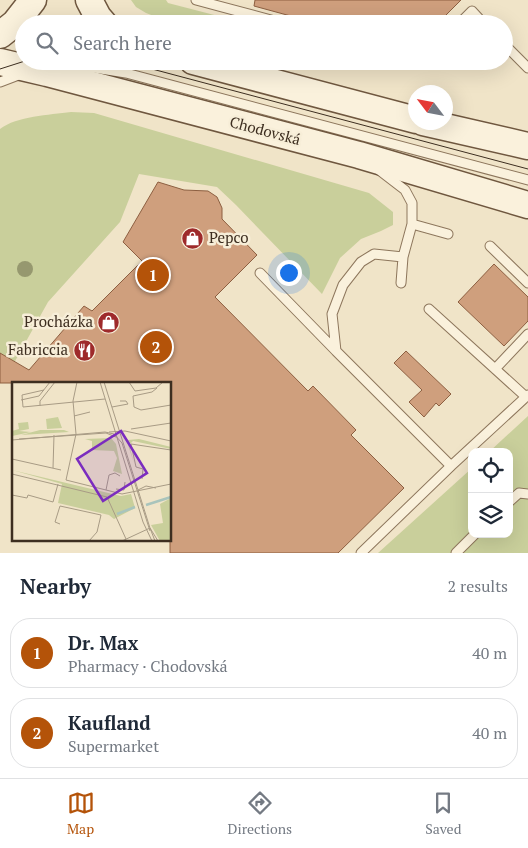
<!DOCTYPE html>
<meta charset="utf-8">
<style>
:root{--surface:#fff;--page:#f2f2f3;--text:#1f2937;--muted:#747a83;--line:#e0e1e3;--accent:#b45309}
body{margin:0;font-family:"PT Serif",serif;background:var(--page);color:var(--text)}
.controls{position:absolute;right:15px;bottom:15px;display:grid;overflow:hidden;border-radius:10px;box-shadow:0 5px 20px #0002}
.controls button{width:45px;height:45px;display:grid;place-items:center;padding:0;border:0;border-bottom:1px solid var(--line);background:var(--surface);color:var(--text);font:25px sans-serif}
.compass{position:absolute;left:408px;top:85px;width:45px;height:45px;border-radius:50%;background:var(--surface);box-shadow:0 5px 20px #0002;rotate:302deg}
.you{position:absolute;left:288px;top:272px;width:18px;height:18px;margin:-12px;border:4px solid #fff;border-radius:50%;background:#1a73e8;box-shadow:0 0 0 8px #1a73e833}
.badge{display:grid;place-items:center;width:32px;height:32px;border-radius:50%;background:var(--accent);color:#fff;font-size:16px;font-weight:700}
.pin{position:absolute;translate:-50% -50%;border:2px solid #fff;box-shadow:0 1px 5px #0006}
.list{margin:0;padding:0;list-style:none}
h2{display:flex;justify-content:space-between;align-items:center;height:65px;margin:0;padding:0 20px;font-size:21px}
h2 small{font-size:16px;font-weight:400;color:var(--muted)}
.list li{display:grid;grid-template-columns:32px 1fr auto;gap:15px;align-items:center;box-sizing:border-box;height:70px;margin:0 10px 10px;padding:0 10px;border:1px solid var(--line);border-radius:20px}
.list b{display:block;font-size:19px;white-space:nowrap}
.list p{margin:0;font-size:16px;white-space:nowrap;color:var(--muted)}
.list em{font-size:16px;font-style:normal;color:var(--muted)}
.icon{flex:none;width:28px;height:28px;fill:none;stroke:currentColor;stroke-width:2;stroke-linecap:round;stroke-linejoin:round}
.map{position:relative;flex:none;width:528px;height:553px;overflow:hidden}
.search{position:absolute;background:var(--surface);box-shadow:0 5px 20px #0002;left:15px;right:15px;top:15px;height:55px;display:flex;align-items:center;gap:12px;box-sizing:border-box;padding:0 18px;border-radius:28px;color:var(--muted);font-size:19px}
.sheet{height:225px;background:var(--surface)}
nav{display:flex;justify-content:space-around;align-items:center;box-sizing:border-box;height:70px;border-top:1px solid var(--line);background:var(--surface);font-size:14px;color:var(--muted)}
nav a{display:grid;justify-items:center;gap:2px}
nav .on{color:var(--accent)}
.map>svg:first-child{display:block}
.green{fill:#c9cf9b}
.building{fill:#cf9f7d;stroke:#8d5f41}
.lines{fill:none;stroke-linecap:round;stroke-linejoin:round}
.lane-casing{stroke:#8d765c;stroke-width:11}
.secondary-casing{stroke:#6f573f;stroke-width:29}
.lane{stroke:#faf1dc;stroke-width:9}
.secondary{stroke:#faf1dc;stroke-width:26}
.tram{stroke:#3d2e20;stroke-width:1}
.tree{fill:#96986f}
.labels{text-anchor:middle;stroke-width:5;stroke-linejoin:round;paint-order:stroke}
.street-label{font-size:15px;fill:#3d2e20;stroke:#f7eed8}
.poi-label{font-size:15px;fill:#3d2e20;stroke:#f7eed8;text-anchor:end}
.inset-river{fill:none;stroke:#a9c4bc;stroke-width:2.5}
.inset-road{fill:none;stroke:#a89b85;stroke-width:1}
.view{fill:#7b2cbf;fill-opacity:0.15;stroke:#7b2cbf;stroke-width:2.5}
.inset-edge{fill:none;stroke:#3d2e20;stroke-width:2.5}
</style>
<div class="map">
<svg width="528" height="553" viewBox="0 0 528 553">
<rect width="100%" height="100%" fill="#f0e4c8"/>
<path class="green" d="M131,0H166L168,3L249,24H179L159,18L146,13L136,7Z
M71,112L94,113L369,193L393,212V225L381,231L361,239L340,258L322,294L236,205L217,187L139,174L120,222L48,302L14,363L0,355V129C17,116 49,115 71,112Z
M528,416V553H378L472,468V534H509V452H489Z"/>
<path class="building" d="M255,0H461L437,24H320L254,6Z
M158,182L184,190L208,191L217,197L222,208V219L257,255L215,297L308,391L313,386L356,430L351,435L404,488L338,553H170V383H0V353L29,370L84,306L92,311L142,261L123,242Z
M494,264L528,297V321L504,346L458,302Z
M406,351L451,394L439,406L436,403L424,417L409,402L422,390L394,363Z"/>
<g class="lines">
<defs>
<path id="lane" d="M196,0L286,24
M459,24L472,11L484,24
M504,44L528,68
M63,67L82,66L126,73L528,180
M0,82L21,74
M379,170L405,190L412,203V224L403,257L401,283
M412,224L448,234
M490,246L528,283
M403,257L374,254L361,262L343,285L332,314L336,351L451,466
M260,273L336,351
M429,309L526,397
M495,369L528,334
M509,502L519,493L528,494
M361,553L451,466L528,395
M456,553L475,534"/>
<path id="secondary" d="M89,0L98,17L104,24
M0,35L15,23L33,0
M193,61L416,120
M0,62L47,73L359,155L528,205
M423,122L528,146"/>
</defs>
<use href="#lane" class="lane-casing"/>
<use href="#secondary" class="secondary-casing"/>
<use href="#lane" class="lane"/>
<use href="#secondary" class="secondary"/>
<path class="tram" d="M122,61L528,169
M0,69L25,61"/>
</g>
<circle class="tree" cx="25" cy="269" r="8"/>
<defs>
<symbol id="shop-disc" viewBox="-11 -11 22 22"><circle r="9.5" fill="#9e2a2b" stroke="#f7eed8"/><path d="M-5-2.5h2.3a2.7 3.5 0 0 1 5.4 0H5L5.5 6h-11ZM-1.5-2.5h3a1.5 2.3 0 0 0-3 0Z" fill="#fff"/></symbol>
<symbol id="restaurant-disc" viewBox="-11 -11 22 22"><circle r="9.5" fill="#9e2a2b" stroke="#f7eed8"/><path d="M-5-6h1v4h1v-4h1v4h1v-4h1v5L-1.5 .5V6h-2V.5L-5-1ZM5-6V6H3V1.5H1.5Q1.5-4 5-6Z" fill="#fff"/></symbol>
</defs>
<g fill-rule="evenodd">
<use href="#shop-disc" x="180" y="226" width="25" height="25"/>
<use href="#shop-disc" x="96" y="310" width="25" height="25"/>
<use href="#restaurant-disc" x="72" y="338" width="25" height="25"/>
</g>
<g class="labels">
<g class="street-label">
<text transform="translate(265 131) rotate(15)" y="5">Chodovská</text>
</g>
<g class="poi-label">
<text x="209" y="243" text-anchor="start">Pepco</text>
<text x="93" y="327">Procházka</text>
<text x="68" y="355">Fabriccia</text>
</g>
</g>
<g transform="translate(12 382)">
<rect width="159" height="159" fill="#f0e4c8"/>
<path d="M46,35L50,46L35,47L34,37ZM16,40L17,47L7,49L19,50L0,54V49L7,47L6,41ZM28,48H52L57,50L9,53ZM99,56L104,62L110,92L101,89L105,76L102,69L80,68V59L73,57ZM127,57L159,65V67L121,59L117,63L122,81L115,60L116,58ZM0,88L109,114L119,112L123,126L102,137L97,133L46,121L50,102ZM159,116V159H148L139,143L151,141L148,122Z" fill="#c9cf9b"/>
<path class="inset-river" d="M134,123L159,115M105,132L123,125"/>
<path class="inset-road" d="M65,0L61,19L64,52L54,98L110,112L159,102M88,0L131,140L140,159M92,0L138,146L146,159M117,0L123,9L144,6L151,0M145,6L140,10L121,14L122,25L129,28L159,23M32,8L10,13L11,25L93,17M9,18L27,14L38,0M28,24V19L43,0M100,25L116,22L114,19H108M62,34L78,30M119,47L159,41M97,50L113,49L159,59M7,57L94,51L104,55M0,58L93,50L102,52L110,61L138,149M0,77L49,88M41,86L42,53M0,92L95,115L114,157M130,97L131,87L124,85L119,62L159,68M104,107L112,108L113,100M94,108L97,93L103,91L108,94M126,108L134,104L144,106M0,113L15,116L16,113L41,120L46,102M48,142L43,140L48,124L89,133L85,150L77,159M110,159L138,146L143,159"/>
<path class="view" d="M109,49L135,91L91,119L65,77Z"/>
<rect width="159" height="159" class="inset-edge"/>
</g>
</svg>
<div class="controls">
<button><svg class="icon" aria-label="locate" viewBox="0 0 24 24"><circle cx="12" cy="12" r="6"/><path d="M12 2v4M12 18v4M2 12h4M18 12h4"/></svg></button>
<button><svg class="icon" aria-label="layers" viewBox="0 0 24 24"><path d="M12 4l9 5-9 5-9-5zM3 14l9 5 9-5"/></svg></button>
</div>
<svg class="compass" viewBox="-18 -18 36 36"><path d="M0-13l5 13h-10z" fill="#e53935"/><path d="M0 13l5-13h-10z" fill="#747a83"/></svg>
<div class="you"></div>
<div class="pin badge" style="left:153px;top:275px">1</div>
<div class="pin badge" style="left:156px;top:347px">2</div>
<div class="search"><svg class="icon" aria-label="search" viewBox="0 0 24 24"><circle cx="10" cy="10" r="6"/><path d="M15 15l6 6"/></svg>Search here</div>
</div>
<section class="sheet">
<h2>Nearby<small>2 results</small></h2>
<ul class="list">
<li><span class="badge">1</span><div><b>Dr. Max</b><p>Pharmacy · Chodovská</p></div><em>40 m</em></li>
<li><span class="badge">2</span><div><b>Kaufland</b><p>Supermarket</p></div><em>40 m</em></li>
</ul>
</section>
<nav>
<a class="on"><svg class="icon" aria-label="map" viewBox="0 0 24 24"><path d="M3 6l6-2 6 2 6-2v14l-6 2-6-2-6 2zM9 4v14M15 6v14"/></svg>Map</a>
<a><svg class="icon" aria-label="directions" viewBox="0 0 24 24"><path d="M12 3l9 9-9 9-9-9zM9 14v-3h6M13 9l2 2-2 2"/></svg>Directions</a>
<a><svg class="icon" aria-label="saved" viewBox="0 0 24 24"><path d="M7 4h10v16l-5-4-5 4z"/></svg>Saved</a>
</nav>
